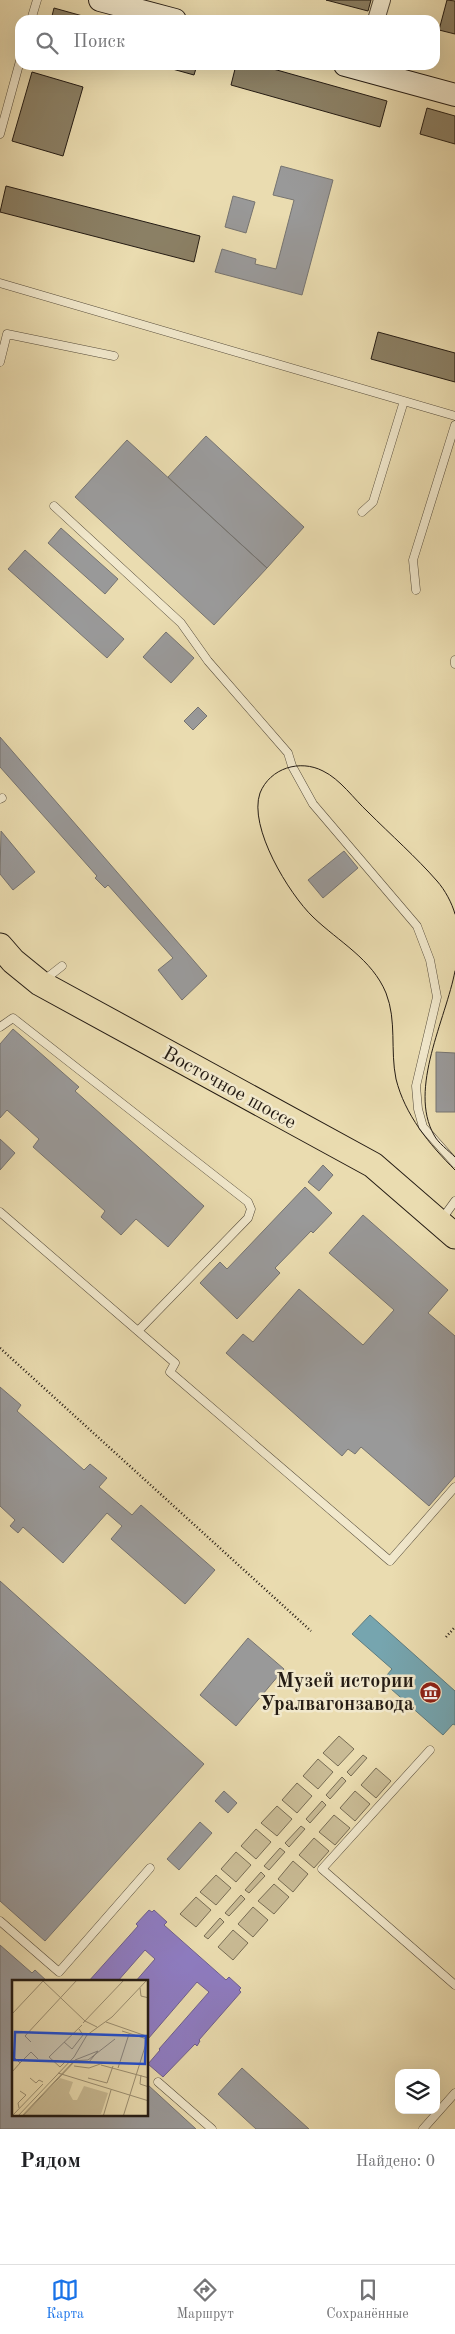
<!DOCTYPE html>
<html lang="ru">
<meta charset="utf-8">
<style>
:root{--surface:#fff;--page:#f6f6f6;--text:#202124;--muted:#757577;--line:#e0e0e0;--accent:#1a73e8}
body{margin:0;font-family:"Old Standard TT",serif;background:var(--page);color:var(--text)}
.controls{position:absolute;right:15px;bottom:15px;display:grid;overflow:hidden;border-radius:10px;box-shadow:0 5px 20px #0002}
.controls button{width:45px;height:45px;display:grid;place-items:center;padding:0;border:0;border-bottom:1px solid var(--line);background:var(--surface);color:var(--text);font:25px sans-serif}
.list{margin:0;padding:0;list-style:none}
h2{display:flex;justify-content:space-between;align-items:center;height:65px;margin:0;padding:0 20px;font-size:21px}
h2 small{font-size:16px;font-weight:400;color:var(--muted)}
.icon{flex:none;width:28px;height:28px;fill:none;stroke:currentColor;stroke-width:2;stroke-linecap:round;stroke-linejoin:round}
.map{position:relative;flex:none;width:455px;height:2129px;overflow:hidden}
.search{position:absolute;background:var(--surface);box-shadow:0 5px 20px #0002;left:15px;right:15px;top:15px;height:55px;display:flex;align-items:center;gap:12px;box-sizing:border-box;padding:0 18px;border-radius:15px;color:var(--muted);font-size:19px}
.sheet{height:135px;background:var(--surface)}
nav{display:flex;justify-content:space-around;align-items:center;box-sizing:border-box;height:70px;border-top:1px solid var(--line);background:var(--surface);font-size:14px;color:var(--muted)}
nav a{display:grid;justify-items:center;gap:2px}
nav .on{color:var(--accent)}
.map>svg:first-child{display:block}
.green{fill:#c9bb95;stroke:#776c54}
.offices{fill:#8e7cc3;stroke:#6e5f8e}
.public{fill:#76a5af;stroke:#5e7c80}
.industry{fill:#999;stroke:#767471}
.building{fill:#8b8065;stroke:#251c14}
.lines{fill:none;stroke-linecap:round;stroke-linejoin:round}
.lane-casing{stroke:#564c3b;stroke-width:9}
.street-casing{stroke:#564c3b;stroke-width:18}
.secondary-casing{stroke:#251c14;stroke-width:24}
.primary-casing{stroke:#251c14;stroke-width:27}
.path{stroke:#251c14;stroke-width:2.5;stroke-dasharray:1 2.5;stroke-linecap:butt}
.lane{stroke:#f1e8cc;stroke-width:8}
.street{stroke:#f1e8cc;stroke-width:16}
.secondary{stroke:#f1e8cc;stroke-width:22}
.primary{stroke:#eadcb0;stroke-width:25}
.tram{stroke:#251c14;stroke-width:1}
.labels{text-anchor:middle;stroke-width:5;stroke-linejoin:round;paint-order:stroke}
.street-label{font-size:20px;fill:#251c14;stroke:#f1e8cc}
.poi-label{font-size:20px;font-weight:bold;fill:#251c14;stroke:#f1e8cc;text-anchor:end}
.inset-road{fill:none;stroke:#9b8f72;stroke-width:1}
.view{fill:#1d4ed8;fill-opacity:0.15;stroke:#1d4ed8;stroke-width:2.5}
.inset-edge{fill:none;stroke:#251c14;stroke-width:2.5}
</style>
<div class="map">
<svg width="455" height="2129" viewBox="0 0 455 2129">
<rect width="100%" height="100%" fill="#eadcb0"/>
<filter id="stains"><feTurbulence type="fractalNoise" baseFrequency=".004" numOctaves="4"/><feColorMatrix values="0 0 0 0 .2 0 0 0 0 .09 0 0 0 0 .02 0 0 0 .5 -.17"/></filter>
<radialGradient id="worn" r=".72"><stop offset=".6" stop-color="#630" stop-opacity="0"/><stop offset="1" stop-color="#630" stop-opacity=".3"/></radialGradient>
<path class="green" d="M339,1736L354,1749L338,1766L323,1753Z
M363,1755L367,1758L351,1776L347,1772Z
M318,1759L333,1772L318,1789L303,1776Z
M376,1768L391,1781L376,1798L361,1785Z
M342,1777L346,1781L330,1799L326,1795Z
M297,1783L312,1796L297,1813L282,1800Z
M355,1791L370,1804L355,1821L340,1808Z
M322,1801L326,1805L310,1823L306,1819Z
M277,1806L292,1819L277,1836L261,1823Z
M334,1815L350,1828L335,1845L319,1832Z
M301,1826L305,1829L289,1847L285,1843Z
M256,1829L271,1842L256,1859L241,1846Z
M314,1838L329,1851L314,1868L299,1855Z
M280,1848L285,1852L269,1870L264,1866Z
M236,1852L251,1865L236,1882L221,1869Z
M293,1861L308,1874L293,1892L278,1879Z
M261,1872L265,1876L249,1893L245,1890Z
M216,1875L231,1888L216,1905L200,1892Z
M274,1884L289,1897L274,1914L258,1901Z
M241,1895L245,1899L229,1916L225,1913Z
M196,1897L211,1910L196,1927L180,1914Z
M253,1907L268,1920L253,1937L238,1924Z
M220,1918L224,1922L208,1939L204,1936Z
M233,1930L248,1943L233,1960L218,1947Z"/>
<path class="offices" d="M149,1910L152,1912L154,1910L167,1922L164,1925L226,1980L229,1977L241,1988L239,1990L241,1992L199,2040L200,2041L197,2046L195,2044L163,2077L148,2064L160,2050L159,2049L209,1992L197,1982L148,2039V1982H135L155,1959L145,1950L117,1982H88L138,1926L136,1924Z"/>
<path class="public" d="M370,1615L455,1691V1725L453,1724L443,1735L382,1681L392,1669L352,1634Z"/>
<path class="industry" d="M281,166L333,180L302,295L215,272L222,249L256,259L255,264L276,269L294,200L273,195Z
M233,196L255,202L246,233L225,227Z
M206,436L304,527L267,568L168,477Z
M127,440L267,568L214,625L75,497Z
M61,528L118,579L105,594L48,543Z
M25,550L124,639L107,658L8,569Z
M166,632L194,658L171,683L143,657Z
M198,707L207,716L193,730L184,721Z
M0,737L207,976L182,1000L158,970L173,958L108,885L105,888L95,878L97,876L0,767Z
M1,831L35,872L13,890L0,874Z
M344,851L358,868L323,898L308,880Z
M13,1029L79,1087L75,1091L204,1206L168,1247L136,1219L121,1235L101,1217L105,1211L33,1147L39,1139L7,1110L0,1118V1044Z
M436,1052L455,1053V1112H436Z
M0,1139L15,1153L0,1170Z
M323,1165L333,1175L319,1191L308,1182Z
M305,1187L332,1213L313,1233L311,1231L275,1268L280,1273L237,1319L200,1283L220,1262L227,1269Z
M363,1215L448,1290L428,1313L455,1336V1476L429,1506L361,1447L355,1454L348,1449L342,1456L226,1353L243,1334L253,1342L299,1289L363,1345L394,1310L329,1253Z
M0,1387L21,1405L17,1411L84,1470L90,1464L107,1478L99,1487L132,1515L141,1505L215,1570L185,1604L111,1539L122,1526L107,1513L63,1563L23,1527L18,1533L10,1526L15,1520L0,1506Z
M0,1581L204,1764L45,1941L0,1901Z
M248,1638L284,1669L236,1726L200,1695Z
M224,1791L237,1803L228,1813L215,1801Z
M200,1822L212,1833L179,1870L167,1859Z
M0,1945L32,1973L35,1970L48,1982H14V2115H148V2085L196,2129H0Z
M242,2068L309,2129H256L218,2094Z"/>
<path class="building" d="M326,0H371L368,11Z
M447,0L455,1V34L439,30Z
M54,8L97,20H51Z
M158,65H197L194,75Z
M236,65H259L387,101L380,127L231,85Z
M32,72L83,87L63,156L12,141Z
M427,108L455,116V144L420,134Z
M6,186L200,236L194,262L0,212Z
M378,332L455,353V382L371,359Z"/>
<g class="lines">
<defs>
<path id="lane" d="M31,20L37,0
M0,134L20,61
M0,283L455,416
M0,362L7,334L114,356
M54,506L181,623L208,661L288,753L292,766L313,804L417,926L430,960L437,997L416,1086L418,1109L423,1127L455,1163
M362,512L373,502L404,401
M416,590L413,560L455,425
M455,660V664
M0,799L2,798
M43,981L62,966
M0,1027L13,1018L248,1202L251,1209L248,1218L138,1331
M0,1212L175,1363L170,1372L390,1561L455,1487
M442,1219L455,1201
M430,1750L322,1869L455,1985
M0,1921L59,1972L150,1868
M158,2082L212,2129
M423,2129L455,2093"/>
<path id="street" d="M376,20L382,0"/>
<path id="secondary" d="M100,0L175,20
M345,65L455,95"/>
<path id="primary" d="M0,946L13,961L40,983L373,1165L455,1236"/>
</defs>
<use href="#lane" class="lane-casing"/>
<use href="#street" class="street-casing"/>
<use href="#secondary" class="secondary-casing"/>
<use href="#primary" class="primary-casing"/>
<path class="path" d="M0,1348L311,1631
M446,1637L455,1627"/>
<use href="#lane" class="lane"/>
<use href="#street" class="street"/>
<use href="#secondary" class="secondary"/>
<use href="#primary" class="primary"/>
<path class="tram" d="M455,914C452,903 445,890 437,881C416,857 391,835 368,812C354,799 340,779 323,771C300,759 270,768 260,793C248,827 289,894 313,917C339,942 372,959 386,993C397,1021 390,1050 396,1079C405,1115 429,1144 455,1170
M455,971C446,1019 408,1089 434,1135C438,1143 448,1150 455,1157"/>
</g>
<defs>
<symbol id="museum-disc" viewBox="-11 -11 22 22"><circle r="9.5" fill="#8f2418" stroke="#f1e8cc"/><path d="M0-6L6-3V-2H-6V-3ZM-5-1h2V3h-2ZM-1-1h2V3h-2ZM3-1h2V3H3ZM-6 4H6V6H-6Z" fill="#fff"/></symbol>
</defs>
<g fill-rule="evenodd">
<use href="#museum-disc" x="418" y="1680" width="25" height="25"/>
</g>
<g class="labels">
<g class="street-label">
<text transform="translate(230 1087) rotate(29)" y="7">Восточное шоссе</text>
</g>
<g class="poi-label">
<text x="414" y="1687">Музей истории<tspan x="414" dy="23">Уралвагонзавода</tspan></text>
</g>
</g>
<g transform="translate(12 1980)">
<rect width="136" height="136" fill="#eadcb0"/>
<path d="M48,98L61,102L57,113L61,120H65L72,106L96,113L89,134L11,136Z" fill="#c9bb95"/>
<path class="inset-road" d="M30,0L73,41L85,47M128,8L129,16L137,18M0,34L32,0M94,42L137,57M71,43L112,0M110,51L135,59M19,62L13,56L65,0M52,62L60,69L71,55L67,49M0,75L8,83L0,92M58,81L76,80L103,59M53,82L48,87L37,77L70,45M8,83L19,72L26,79M89,85L137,98M62,86L77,88L91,83M106,88L117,54M46,93L137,121M129,95L128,104L137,107M18,98L24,103L27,100L31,102M76,98L95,103L101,86M7,128L6,123L14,115L8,111M0,136L31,104M5,137L62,77L75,55L100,37L135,0M9,137L63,80L86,71L77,82L63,81L10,137M91,137L99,110M111,137L137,54"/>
<path class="view" d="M3,52L134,56L133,84L2,80Z"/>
<rect width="136" height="136" class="inset-edge"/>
</g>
<rect width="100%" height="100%" filter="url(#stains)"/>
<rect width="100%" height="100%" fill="url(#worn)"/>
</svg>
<div class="controls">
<button><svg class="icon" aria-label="layers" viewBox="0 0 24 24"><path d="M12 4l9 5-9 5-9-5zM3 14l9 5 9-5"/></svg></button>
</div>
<div class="search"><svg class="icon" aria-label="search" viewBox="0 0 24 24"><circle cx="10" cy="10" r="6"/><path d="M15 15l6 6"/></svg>Поиск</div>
</div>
<section class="sheet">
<h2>Рядом<small>Найдено: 0</small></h2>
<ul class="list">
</ul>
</section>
<nav>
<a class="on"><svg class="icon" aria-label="map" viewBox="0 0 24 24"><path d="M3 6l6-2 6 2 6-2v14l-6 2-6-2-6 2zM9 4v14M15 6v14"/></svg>Карта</a>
<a><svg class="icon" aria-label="directions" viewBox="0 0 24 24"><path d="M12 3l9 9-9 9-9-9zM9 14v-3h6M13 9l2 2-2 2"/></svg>Маршрут</a>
<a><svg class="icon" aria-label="saved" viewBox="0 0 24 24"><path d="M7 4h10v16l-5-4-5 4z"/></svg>Сохранённые</a>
</nav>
